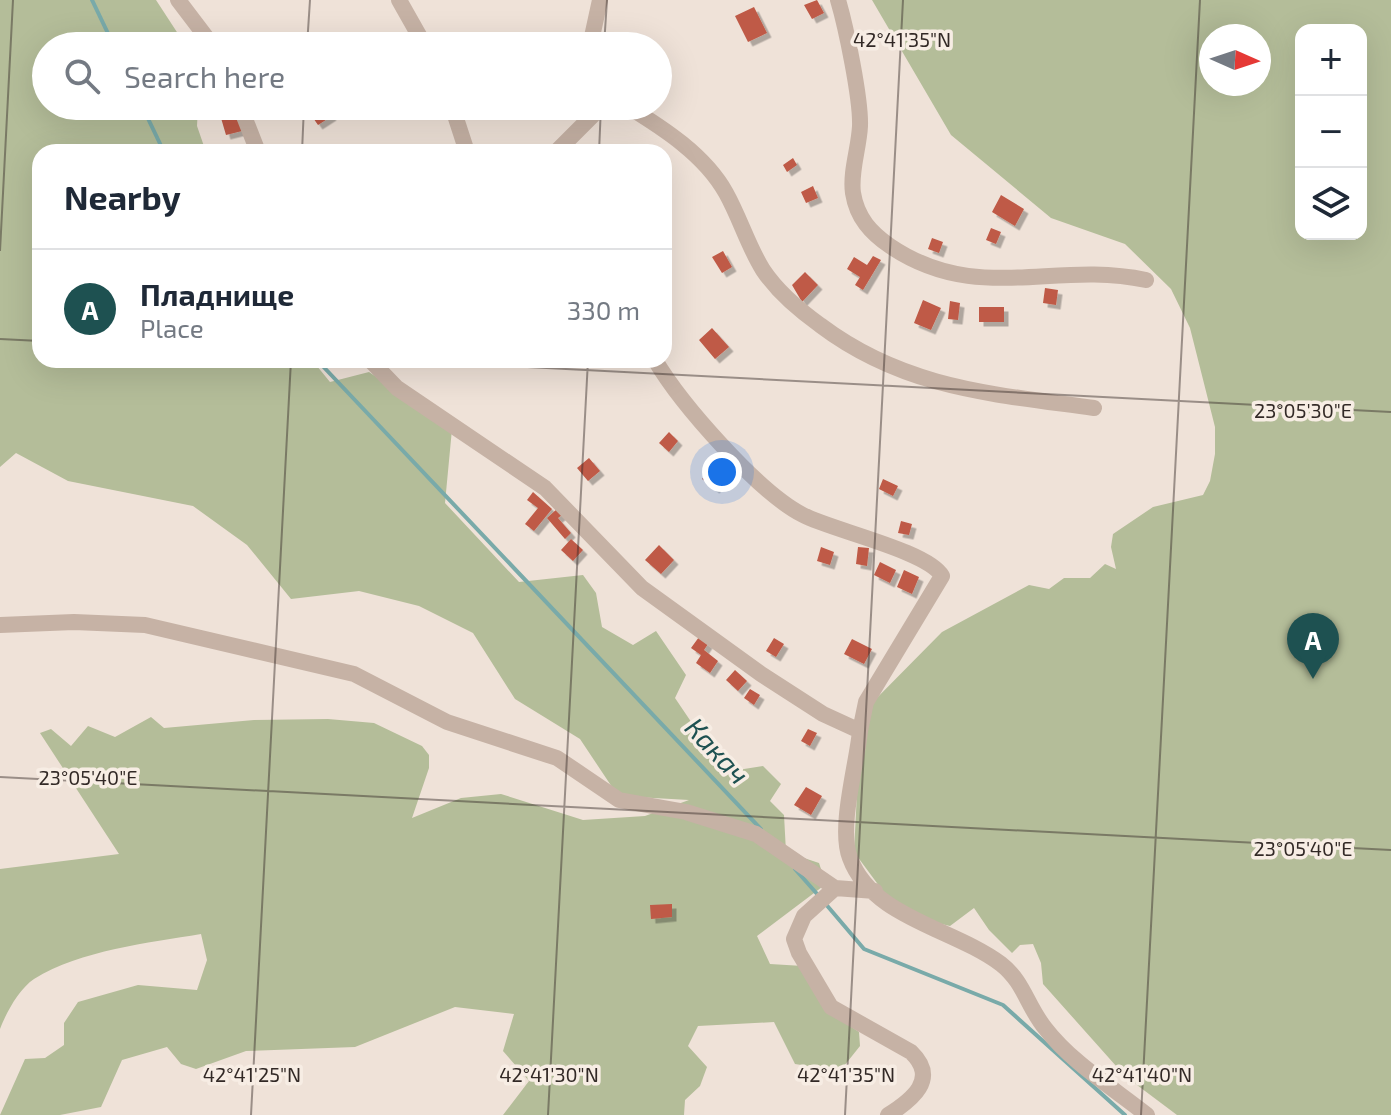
<!DOCTYPE html>
<meta charset="utf-8">
<style>
:root{--surface:#fff;--page:#f6f6f7;--text:#1f2937;--muted:#747a83;--line:#e0e1e3;--accent:#1e5151}
body{margin:0;font-family:"Exo 2",sans-serif;background:var(--page);color:var(--text)}
.controls{position:absolute;right:24px;top:24px;display:grid;overflow:hidden;border-radius:16px;box-shadow:0 8px 32px #0002}
.controls button{width:72px;height:72px;display:grid;place-items:center;padding:0;border:0;border-bottom:2px solid var(--line);background:var(--surface);color:var(--text);font:40px sans-serif}
.compass{position:absolute;left:1199px;top:24px;width:72px;height:72px;border-radius:50%;background:var(--surface);box-shadow:0 8px 32px #0002;rotate:93deg}
.you{position:absolute;left:722px;top:472px;width:28px;height:28px;margin:-20px;border:6px solid #fff;border-radius:50%;background:#1a73e8;box-shadow:0 0 0 12px #1a73e833}
.badge{display:grid;place-items:center;width:52px;height:52px;border-radius:50%;background:var(--accent);color:#fff;font-size:26px;font-weight:700}
.pin{position:absolute;translate:-50% -66px;filter:drop-shadow(0 2px 4px #0008)}
.pin::after{content:'';position:absolute;top:42px;width:28px;height:24px;background:inherit;clip-path:polygon(0 0,100% 0,50% 100%)}
.list{margin:0;padding:0;list-style:none}
h2{display:flex;justify-content:space-between;align-items:center;height:104px;margin:0;padding:0 32px;font-size:34px}
h2 small{font-size:26px;font-weight:400;color:var(--muted)}
.list li{display:grid;grid-template-columns:52px 1fr auto;gap:24px;align-items:center;box-sizing:border-box;height:120px;padding:0 32px;border-top:2px solid var(--line)}
.list b{display:block;font-size:30px;white-space:nowrap}
.list p{margin:0;font-size:26px;white-space:nowrap;color:var(--muted)}
.list em{font-size:26px;font-style:normal;color:var(--muted)}
.icon{flex:none;width:44px;height:44px;fill:none;stroke:currentColor;stroke-width:2;stroke-linecap:round;stroke-linejoin:round}
.map{position:relative;flex:none;width:1391px;height:1115px;overflow:hidden}
.search{position:absolute;background:var(--surface);box-shadow:0 8px 32px #0002;left:32px;top:32px;width:640px;height:88px;display:flex;align-items:center;gap:20px;box-sizing:border-box;padding:0 28px;border-radius:44px;color:var(--muted);font-size:30px}
.panel{position:absolute;background:var(--surface);box-shadow:0 8px 32px #0002;left:32px;top:144px;width:640px;height:224px;border-radius:24px}
.map>svg:first-child{display:block}
.green{fill:#b4bd99;fill-rule:evenodd}
.lines{fill:none;stroke-linecap:round;stroke-linejoin:round}
.stream{stroke:#79aaa9;stroke-width:4}
.building{fill:#bf5a46;filter:url(#shadow)}
.minor{stroke:#c6b2a5;stroke-width:16}
.ticks{fill:none;stroke:#322926;stroke-width:2;stroke-opacity:0.45}
.labels{text-anchor:middle;stroke-width:7;stroke-linejoin:round;paint-order:stroke}
.water-label{font-size:28px;font-style:italic;fill:#1e5151;stroke:#f7ede4}
.ticks-label{font-size:20px;text-anchor:middle;fill:#322926;stroke:#f7ede4;stroke-width:7;stroke-linejoin:round;paint-order:stroke}
</style>
<div class="map">
<svg width="1391" height="1115" viewBox="0 0 1391 1115">
<defs>
<filter id="shadow"><feDropShadow dx="4.5" dy="4.5" stdDeviation="0" flood-color="#0004"/></filter>
</defs>
<rect width="100%" height="100%" fill="#efe2d8"/>
<path class="green" d="M0,0H156L186,46H46V106H198L197,126L206,152H40V360H312L330,382L369,372L452,429L445,503L519,582L583,575L596,593L602,627L633,645L656,631L686,675L675,698L725,772L763,766L781,784L770,801L784,815L786,852L819,863L826,884L757,936L770,964L803,966L828,1011L859,1032L860,1046L840,1071L795,1064L774,1022L698,1026L688,1046L707,1067L700,1086L685,1100L684,1115H503L529,1081L503,1051L514,1014L455,1007L355,1047L246,1051L196,1069L181,1064L167,1047L122,1060L101,1107L60,1115H0L25,1059L45,1058L64,1045V1023L78,1002L138,985L197,990L207,960L201,934C148,943 81,950 34,979C19,989 6,1013 0,1029V869L119,854L40,733L51,729L71,746L88,726L115,737L151,717L164,728L254,720L328,719L374,723L422,746L429,755V768L412,818L461,798L501,794L583,820L645,816L689,800L618,796L580,739L515,699L473,633L419,606L359,591L291,599L247,545L193,506L68,481L16,453L0,467Z
M872,0H1391V1115H1177L1125,1076L1043,984L1041,963L1033,944L1020,945L1012,953L989,930L974,908L950,926L929,921L888,898L854,852L861,714L942,632L1029,585L1049,589L1064,578H1090L1105,564L1116,569L1111,547L1113,534L1153,507L1203,495L1210,481L1215,454V427L1190,328L1171,289L1125,244L1051,218L951,135ZM1301,30H1361V234H1301ZM1211,36H1259V84H1211Z"/>
<g class="lines">
<path class="stream" d="M92,0L114,46
M142,106L164,152
M317,360L761,829
M795,869L818,895
M824,902L864,949L1003,1005L1125,1115"/>
</g>
<path class="building" d="M817,0L824,13L812,19L804,5Z
M754,7L767,33L748,42L735,16Z
M318,106H325L332,116L318,125L309,112Z
M238,114L242,131L226,135L221,118Z
M793,158L797,165L787,172L783,165Z
M813,186L818,198L806,203L801,192Z
M1001,195L1024,209L1015,226L992,212Z
M991,228L1001,232L996,244L986,240Z
M932,238L943,242L939,253L928,249Z
M723,251L732,267L722,273L712,257Z
M873,256L881,260L863,290L855,285L860,277L847,269L854,257L867,265Z
M805,272L818,285L802,302L792,285Z
M1045,288L1058,290L1056,305L1043,303Z
M923,300L941,308L931,330L914,323Z
M950,301L960,303L958,320L948,319Z
M979,307H1004V322H979Z
M712,328L729,347L715,359L699,340Z
M669,432L678,441L669,452L659,443Z
M589,458L600,471L588,481L577,468Z
M711,468L723,477L715,489L702,479Z
M883,479L898,486L893,496L879,489Z
M533,492L552,509L534,531L525,524L538,508L527,500Z
M557,509L562,515L558,518L571,533L565,539L547,518Z
M901,521L912,524L909,535L898,533Z
M571,539L583,550L573,561L561,550Z
M659,545L674,560L661,574L645,560Z
M821,547L834,552L830,565L817,561Z
M858,547L869,548L867,566L856,564Z
M880,562L896,570L890,583L874,575Z
M904,570L919,577L912,594L897,587Z
M699,637L708,644L704,650L718,661L710,673L696,663L701,655L691,648Z
M774,638L784,644L776,657L766,651Z
M852,639L872,649L864,664L844,654Z
M735,670L747,681L738,691L726,680Z
M750,689L760,695L754,705L744,698Z
M808,729L817,733L810,746L801,741Z
M806,787L822,796L811,815L794,805Z
M672,904V917L651,919L650,905Z"/>
<g class="lines">
<path class="minor" d="M178,0L213,46
M399,0L425,46
M838,0C846,27 861,99 860,126C859,148 850,172 853,193C857,218 871,233 890,246C977,305 1054,260 1146,280
M590,46L600,0
M240,106L258,152
M452,106L467,152
M627,106C663,128 705,155 726,193C740,218 748,246 763,270C777,291 799,310 820,325C905,389 993,394 1094,408
M556,152L602,106
M370,360L397,388L545,488L642,588L761,674L823,714L860,731C857,764 838,828 850,858C872,918 953,928 1001,964C1024,982 1027,1006 1045,1028C1071,1062 1113,1088 1147,1115
M655,360C681,404 758,492 803,515C831,530 928,551 942,576L866,702L860,731
M0,625L74,622L145,625L354,674L447,722L557,758L619,800L686,812L756,834L835,888
M875,891L835,888L804,916L794,939L799,953L831,1007L911,1052C939,1079 912,1100 888,1115"/>
</g>
<path class="ticks" d="M307,46L310,0M604,46L607,0M302,152L304,106M599,152L601,106M0,251L13,0M0,339L40,341M395,360L1391,412M0,777L1391,850M251,1115L291,360M548,1115L588,360M845,1115L903,0M1141,1115L1200,0"/>
<g class="labels">
<g class="water-label">
<text transform="translate(717 751) rotate(47)" y="10">Какач</text>
</g>
</g>
<g class="ticks-label">
<text x="902" y="47">42°41'35"N</text>
<text x="1303" y="418">23°05'30"E</text>
<text x="88" y="785">23°05'40"E</text>
<text x="1303" y="856">23°05'40"E</text>
<text x="252" y="1082">42°41'25"N</text>
<text x="549" y="1082">42°41'30"N</text>
<text x="846" y="1082">42°41'35"N</text>
<text x="1142" y="1082">42°41'40"N</text>
</g>
</svg>
<div class="controls">
<button>+</button>
<button>−</button>
<button><svg class="icon" aria-label="layers" viewBox="0 0 24 24"><path d="M12 4l9 5-9 5-9-5zM3 14l9 5 9-5"/></svg></button>
</div>
<svg class="compass" viewBox="-18 -18 36 36"><path d="M0-13l5 13h-10z" fill="#e53935"/><path d="M0 13l5-13h-10z" fill="#747a83"/></svg>
<div class="you"></div>
<div class="pin badge" style="left:1313px;top:679px">A</div>
<div class="search"><svg class="icon" aria-label="search" viewBox="0 0 24 24"><circle cx="10" cy="10" r="6"/><path d="M15 15l6 6"/></svg>Search here</div>
<section class="panel">
<h2>Nearby<small></small></h2>
<ul class="list">
<li><span class="badge">A</span><div><b>Пладнище</b><p>Place</p></div><em>330 m</em></li>
</ul>
</section>
</div>
